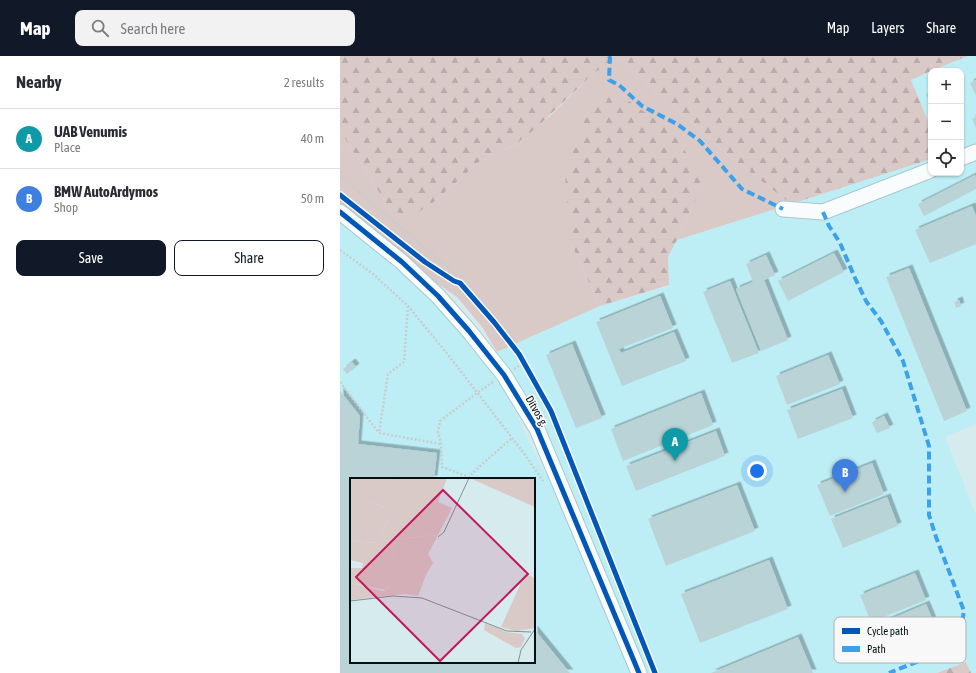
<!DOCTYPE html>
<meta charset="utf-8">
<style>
:root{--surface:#fff;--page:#f2f2f3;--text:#2b2b33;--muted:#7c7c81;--line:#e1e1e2;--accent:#111827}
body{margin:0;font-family:"Asap Condensed",sans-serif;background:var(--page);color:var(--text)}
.controls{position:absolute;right:12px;top:12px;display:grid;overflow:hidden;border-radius:8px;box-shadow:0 1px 3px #0004}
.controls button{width:36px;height:36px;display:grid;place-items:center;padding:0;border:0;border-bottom:1px solid var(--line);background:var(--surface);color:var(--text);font:20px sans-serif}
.you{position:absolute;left:417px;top:415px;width:14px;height:14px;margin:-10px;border:3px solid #fff;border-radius:50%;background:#1a73e8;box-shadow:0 0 0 6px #1a73e833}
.badge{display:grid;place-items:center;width:26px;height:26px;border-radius:50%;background:var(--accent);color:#fff;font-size:13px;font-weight:700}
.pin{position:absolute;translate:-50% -33px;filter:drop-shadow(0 1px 2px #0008)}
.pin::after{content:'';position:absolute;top:21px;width:14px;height:12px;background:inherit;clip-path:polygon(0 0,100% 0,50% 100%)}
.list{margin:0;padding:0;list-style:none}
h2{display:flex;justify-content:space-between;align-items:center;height:52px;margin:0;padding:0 16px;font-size:17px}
h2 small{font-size:13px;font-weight:400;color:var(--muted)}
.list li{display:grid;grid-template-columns:26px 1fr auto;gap:12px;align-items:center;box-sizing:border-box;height:60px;padding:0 16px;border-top:1px solid var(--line)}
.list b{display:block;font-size:15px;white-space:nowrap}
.list p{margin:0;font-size:13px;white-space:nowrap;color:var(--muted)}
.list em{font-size:13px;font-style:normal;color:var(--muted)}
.actions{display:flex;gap:8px;padding:12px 16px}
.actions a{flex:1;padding:9px 0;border:1px solid var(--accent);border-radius:8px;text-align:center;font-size:14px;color:var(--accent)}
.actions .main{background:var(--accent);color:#fff}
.icon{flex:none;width:22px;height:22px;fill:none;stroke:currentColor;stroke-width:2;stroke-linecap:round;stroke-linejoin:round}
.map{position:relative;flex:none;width:636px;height:617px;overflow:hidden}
header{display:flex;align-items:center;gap:24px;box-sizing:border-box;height:56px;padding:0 20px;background:var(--accent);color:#fff}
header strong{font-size:19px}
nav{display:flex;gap:22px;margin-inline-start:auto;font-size:14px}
.search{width:280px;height:36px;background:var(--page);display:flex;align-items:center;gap:10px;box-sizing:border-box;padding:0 14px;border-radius:8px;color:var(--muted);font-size:15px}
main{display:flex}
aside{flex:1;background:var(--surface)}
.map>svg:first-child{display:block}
.built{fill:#beeef5;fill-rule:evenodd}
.grass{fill:#d9c9c7}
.forest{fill:url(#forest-firs)}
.building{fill:#b9d3d7;filter:url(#shadow)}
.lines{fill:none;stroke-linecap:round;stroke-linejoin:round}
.minor-casing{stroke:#a8c8cc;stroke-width:17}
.path{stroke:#c7cdcf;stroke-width:2.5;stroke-dasharray:2 2;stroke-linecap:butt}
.minor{stroke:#f9fcfc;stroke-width:15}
.quiet{stroke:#3ca1ea;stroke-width:4;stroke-dasharray:8 4;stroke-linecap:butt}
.cycleway-casing{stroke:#f8f8f8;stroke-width:8}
.cycleway{stroke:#0057b8;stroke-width:5}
.labels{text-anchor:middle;stroke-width:3.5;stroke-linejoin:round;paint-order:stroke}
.street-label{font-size:11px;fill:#001013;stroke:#f8f8f8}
.inset-road{fill:none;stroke:#809396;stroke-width:1}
.view{fill:#c2185b;fill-opacity:0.15;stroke:#c2185b;stroke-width:2}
.inset-edge{fill:none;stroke:#001013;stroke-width:2}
.key{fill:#f8f8f8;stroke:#aeb2b3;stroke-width:1}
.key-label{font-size:11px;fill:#001013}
</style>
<header>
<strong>Map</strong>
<div class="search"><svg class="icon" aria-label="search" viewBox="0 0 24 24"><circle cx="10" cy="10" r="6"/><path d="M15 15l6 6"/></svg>Search here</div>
<nav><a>Map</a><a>Layers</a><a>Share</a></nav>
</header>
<main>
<aside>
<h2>Nearby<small>2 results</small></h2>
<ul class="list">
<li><span class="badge" style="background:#0f9aa8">A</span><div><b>UAB Venumis</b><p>Place</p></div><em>40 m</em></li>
<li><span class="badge" style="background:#3f7fe0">B</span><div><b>BMW AutoArdymos</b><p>Shop</p></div><em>50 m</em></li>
</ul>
<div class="actions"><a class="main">Save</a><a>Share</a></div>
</aside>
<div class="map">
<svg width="636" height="617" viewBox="0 0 636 617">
<defs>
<pattern id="forest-firs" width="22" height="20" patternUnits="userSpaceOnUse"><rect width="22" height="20" fill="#d9c9c7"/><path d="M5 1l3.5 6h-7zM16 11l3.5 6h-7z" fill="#b8acaa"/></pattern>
<filter id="shadow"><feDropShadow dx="3.5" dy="-3.5" stdDeviation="0" flood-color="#0004"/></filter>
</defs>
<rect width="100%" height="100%" fill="#d6ebee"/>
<path class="built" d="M628,0H636V368L605,381L636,459V617H631L626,606L597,617H305L228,424L199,365L157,296L260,250L329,230L328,200L337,184L591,103V117H621V15H593Z
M591,16V72L571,24Z
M0,165L74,225L98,248L153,314L170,341L184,375L201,410L214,428L293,617H0ZM11,423H194V606H11Z"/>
<path class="grass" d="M280,3L387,98L451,148L337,184L364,126L231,187L260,250L157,296L142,271L117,241L92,224L40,180L0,148V75L50,153L88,151L139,106L176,88L210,60L255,16Z"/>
<path class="forest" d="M0,0H628L591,15L571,24L591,72V103L451,148L387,98L280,3L255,16L195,73L176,88L139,106L88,151L75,157H60L50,153L0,75Z
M271,32L334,77L364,126L337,184L328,200L329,229L260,250L231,187L225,119L246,59Z
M626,606L631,617H597Z"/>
<path class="building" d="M636,24V38H635L630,27Z
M591,36V49L586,38Z
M636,61V72L632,63Z
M635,119L636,121V133L584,160L578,148Z
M632,150L636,160V188L590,207L575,174Z
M494,197L504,216L448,245L438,225Z
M426,199L435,219L424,224L448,284L421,295L396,233L413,226L406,208Z
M569,212L627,355L604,365L546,221Z
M390,225L419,297L392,307L363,236Z
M320,240L333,272L279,293L281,297L334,276L346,305L282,330L256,266Z
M619,244L621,250L616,252L614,246Z
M232,288L262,362L236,372L206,299Z
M488,299L500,328L447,349L436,320Z
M12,306L16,311L7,318L3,313Z
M502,333L513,362L458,383L447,354Z
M0,335L20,360L18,388L97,397L94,423H11V606H194V573L230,617H0Z
M361,337L373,369L283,405L271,373Z
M544,360L550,372L537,377L532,366Z
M376,375L385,400L296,435L286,410Z
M532,407L544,438L490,460L477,429Z
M397,429L415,475L326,510L308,463Z
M547,441L558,470L503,492L491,463Z
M429,504L448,553L360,587L341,538Z
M575,517L586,544L531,566L520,539Z
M586,548L598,577L545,599L534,570Z
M458,581L473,617H371Z"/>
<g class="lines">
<defs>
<path id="minor" d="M621,102L636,96
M443,153L483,156L591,114
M0,156L62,206L98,240L129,275L164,319L197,373L299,617"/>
</defs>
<use href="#minor" class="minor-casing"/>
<path class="path" d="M0,120L110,213L120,227
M0,194L33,218L68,250L109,300L183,396L203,425
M68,250L64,306L48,318L39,377L101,388
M174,313L184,306
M0,326L39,377
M153,326L137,337L100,365L98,376L101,388L102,411L129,421L140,410L172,382"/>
<use href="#minor" class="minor"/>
<path class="quiet" d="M269,0L270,2L269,24L279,29L302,50L337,68L360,85L402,133L443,153
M483,156L489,170L495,179L500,187L515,222L526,245L541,265L563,305L589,390V459L596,481L624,555L621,572L604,595L549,617"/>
<defs>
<path id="cycleway" d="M0,139L85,206L114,225L120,227L154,266L179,298L211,355L315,617
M0,156L62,206L98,240L129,275L164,319L197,373L299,617"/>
</defs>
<use href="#cycleway" class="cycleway-casing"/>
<use href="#cycleway" class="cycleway"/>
</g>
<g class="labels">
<g class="street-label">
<text transform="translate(197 355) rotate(60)" y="4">Ditvos g.</text>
</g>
</g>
<g transform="translate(10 422)">
<rect width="185" height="185" fill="#d6ebee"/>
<path d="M0,0H47L46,4L35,9L19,24L35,29L37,32L38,41L28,64L17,65L0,62ZM121,0H185V29L122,1ZM88,57L77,78L73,66L63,93L76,97L68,118L55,116L0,122V105L34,113L38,110L45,61ZM135,145L157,154L172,156L175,161L171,169L166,170L134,152Z" fill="#d9c9c7"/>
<path d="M47,0H97L88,24L102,30L88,57L45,61L39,107L36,112L0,105L1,90H12L13,85L0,82V62L17,65L28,64L38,41L35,29L19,24V16L46,4ZM62,63L73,66L83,85L76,97L63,93L53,84L48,73L47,66ZM175,96L185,100V150L166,153L151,149Z" fill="#d9c9c7"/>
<path class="inset-road" d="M88,59L94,54L119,0M0,123L43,118L72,120L157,153L181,154M168,185L171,172L185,151"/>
<path class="view" d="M93,12L178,96L90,183L6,99Z"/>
<rect width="185" height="185" class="inset-edge"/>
</g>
<rect x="494" y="561" width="132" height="46" rx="6" class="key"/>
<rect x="502" y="572" width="18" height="6" fill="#0057b8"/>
<rect x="502" y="590" width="18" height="6" fill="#3ca1ea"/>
<g class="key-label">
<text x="527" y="579">Cycle path</text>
<text x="527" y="597">Path</text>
</g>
</svg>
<div class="controls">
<button>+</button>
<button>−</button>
<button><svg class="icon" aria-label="locate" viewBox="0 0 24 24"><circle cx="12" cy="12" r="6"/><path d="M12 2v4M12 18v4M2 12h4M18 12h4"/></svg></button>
</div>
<div class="you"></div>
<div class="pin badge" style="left:335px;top:405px;background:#0f9aa8">A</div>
<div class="pin badge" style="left:505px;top:436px;background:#3f7fe0">B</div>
</div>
</main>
